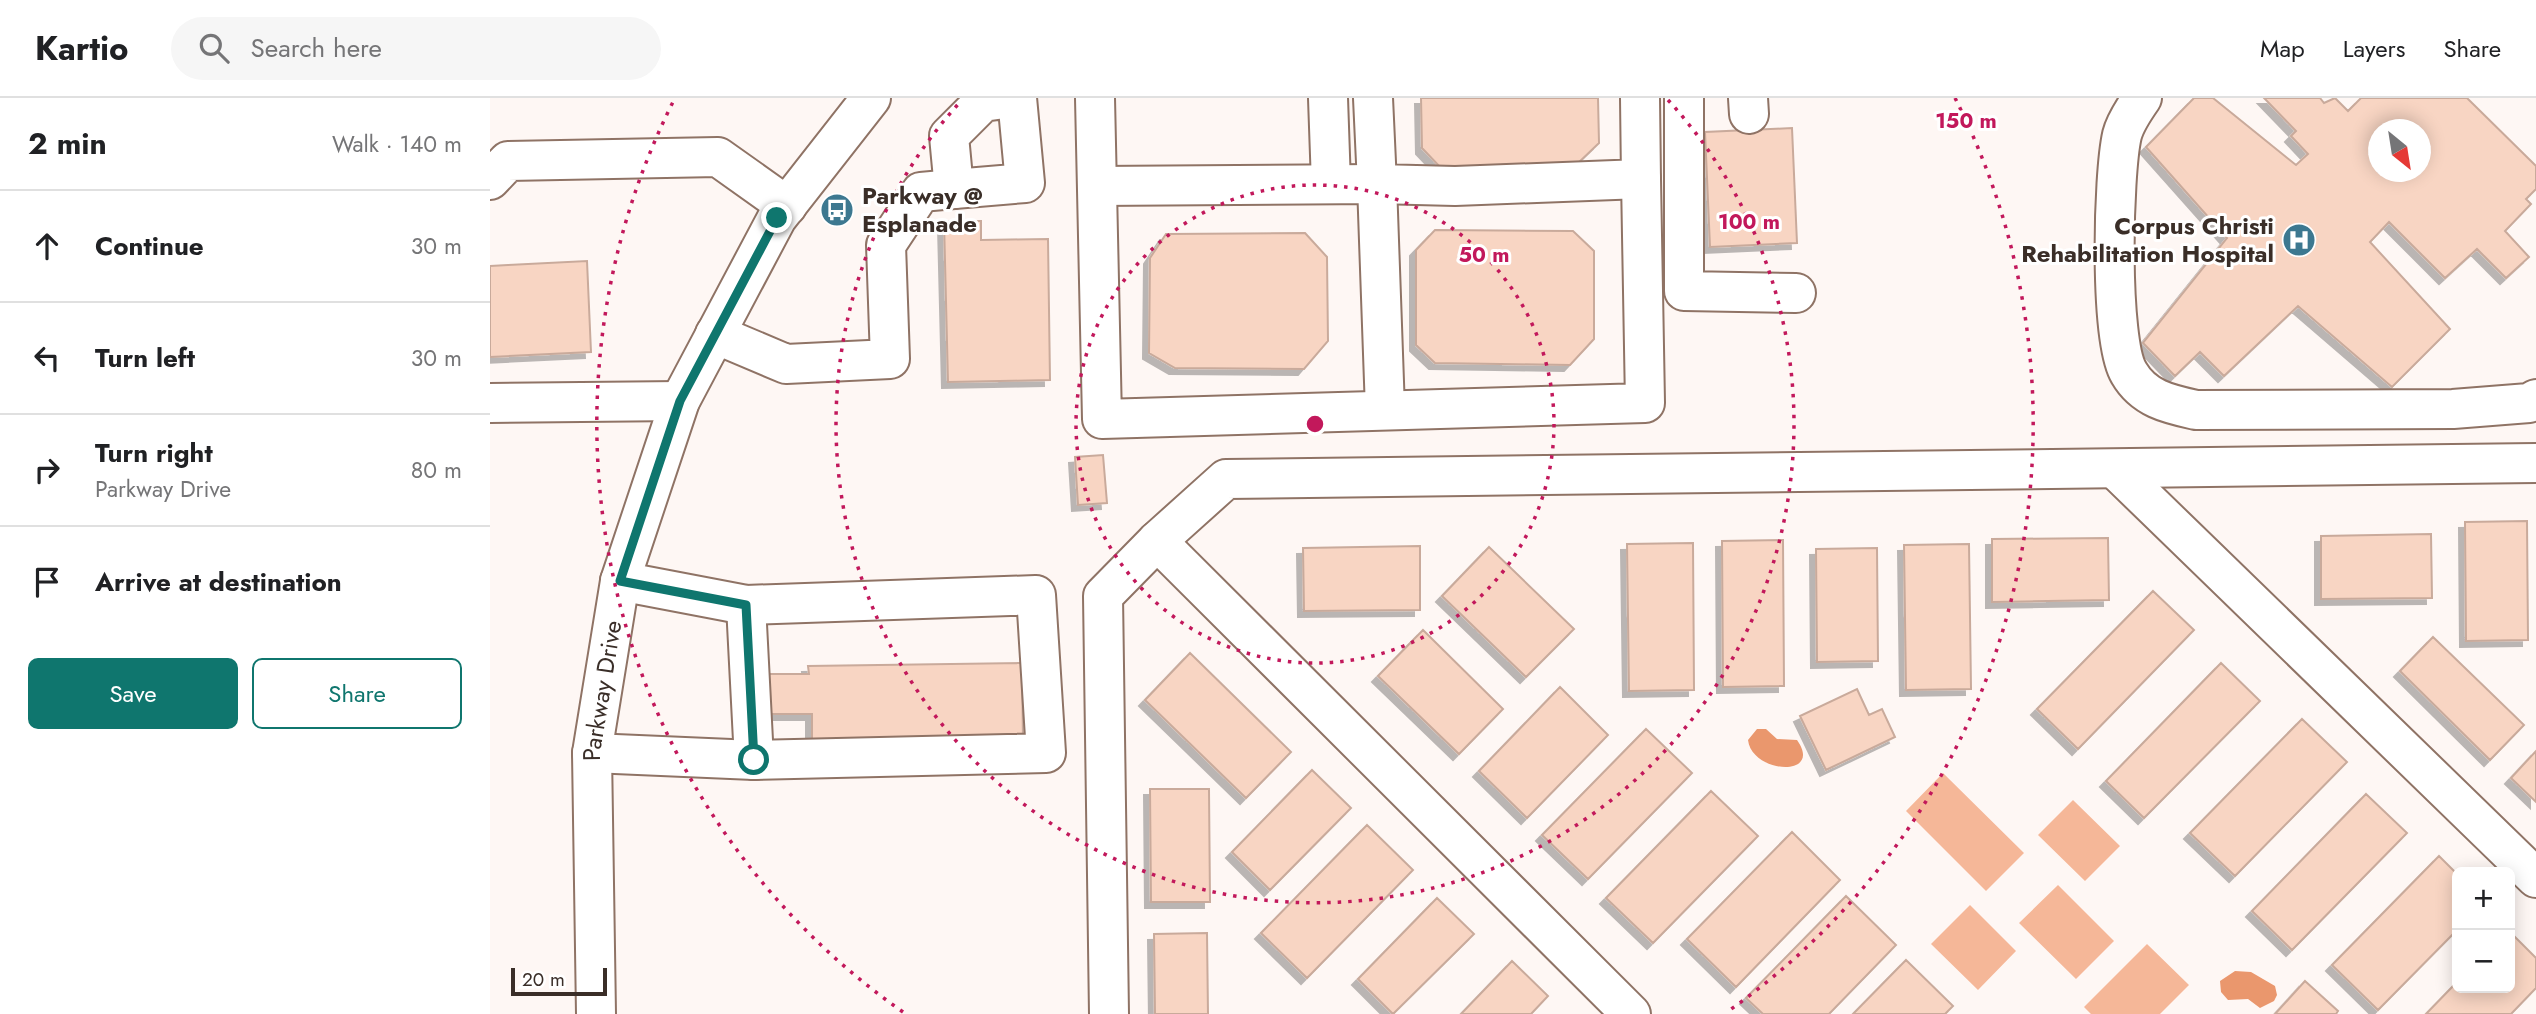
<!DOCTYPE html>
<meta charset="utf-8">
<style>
:root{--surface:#fff;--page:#f6f6f6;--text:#202124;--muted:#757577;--line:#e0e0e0;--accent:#0f766e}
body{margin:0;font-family:Jost,sans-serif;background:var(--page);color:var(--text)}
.controls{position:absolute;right:21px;bottom:21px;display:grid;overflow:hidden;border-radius:10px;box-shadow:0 4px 18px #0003}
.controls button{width:63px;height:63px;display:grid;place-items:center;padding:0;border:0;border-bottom:2px solid var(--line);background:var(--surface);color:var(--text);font:35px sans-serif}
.compass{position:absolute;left:1878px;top:21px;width:63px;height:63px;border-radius:50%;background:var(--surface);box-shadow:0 4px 18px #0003;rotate:150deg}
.scale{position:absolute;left:21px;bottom:18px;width:96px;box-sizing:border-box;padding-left:7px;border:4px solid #3a2e28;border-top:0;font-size:19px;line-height:24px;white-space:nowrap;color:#3a2e28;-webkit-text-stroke:5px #fff;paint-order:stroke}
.stop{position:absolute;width:21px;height:21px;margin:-16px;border:5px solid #0f766e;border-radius:50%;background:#fff}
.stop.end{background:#0f766e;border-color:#fff;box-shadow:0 2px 7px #0008}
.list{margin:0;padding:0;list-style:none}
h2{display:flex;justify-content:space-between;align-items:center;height:91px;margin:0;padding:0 28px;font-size:30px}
h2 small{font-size:23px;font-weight:400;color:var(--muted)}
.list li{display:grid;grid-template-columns:46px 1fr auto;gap:21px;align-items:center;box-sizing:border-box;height:112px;padding:0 28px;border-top:2px solid var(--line)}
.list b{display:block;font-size:26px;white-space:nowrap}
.list p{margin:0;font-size:23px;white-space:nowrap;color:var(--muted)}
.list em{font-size:23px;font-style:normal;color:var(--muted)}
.actions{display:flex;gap:14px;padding:21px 28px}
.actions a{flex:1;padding:16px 0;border:2px solid var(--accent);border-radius:10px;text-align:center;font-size:24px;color:var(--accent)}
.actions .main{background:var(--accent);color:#fff}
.icon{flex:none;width:38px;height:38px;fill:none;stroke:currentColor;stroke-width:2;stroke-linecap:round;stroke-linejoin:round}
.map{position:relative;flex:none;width:2046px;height:916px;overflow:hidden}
header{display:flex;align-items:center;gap:42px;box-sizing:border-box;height:98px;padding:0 35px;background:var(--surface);border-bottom:2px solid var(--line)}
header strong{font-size:33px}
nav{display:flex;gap:38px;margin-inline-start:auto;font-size:24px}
.search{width:490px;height:63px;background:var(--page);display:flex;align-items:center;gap:18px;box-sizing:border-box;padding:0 24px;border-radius:38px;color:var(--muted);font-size:26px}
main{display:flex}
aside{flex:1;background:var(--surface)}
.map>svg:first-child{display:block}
.green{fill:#f5b798}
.water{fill:#ea976d}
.building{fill:#f8d5c3;stroke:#c9aa9b;stroke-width:2;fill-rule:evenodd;filter:url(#shadow)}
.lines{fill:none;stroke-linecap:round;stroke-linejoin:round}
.minor-casing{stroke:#8f7365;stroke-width:42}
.minor{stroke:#fff;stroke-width:38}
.route{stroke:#0f766e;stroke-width:9}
.ring{fill:none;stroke:#c2185b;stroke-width:3.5;stroke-dasharray:3.5 7}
.labels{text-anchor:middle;stroke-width:6;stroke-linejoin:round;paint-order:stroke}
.poi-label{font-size:24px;font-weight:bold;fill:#3a2e28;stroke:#fff;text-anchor:start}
.street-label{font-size:24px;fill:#3a2e28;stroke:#fff}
.centre{fill:#c2185b;stroke:#fff;stroke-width:3.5}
.ring-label{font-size:21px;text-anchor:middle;font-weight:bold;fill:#c2185b;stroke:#fff;stroke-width:6;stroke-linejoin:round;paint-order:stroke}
</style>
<header>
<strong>Kartio</strong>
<div class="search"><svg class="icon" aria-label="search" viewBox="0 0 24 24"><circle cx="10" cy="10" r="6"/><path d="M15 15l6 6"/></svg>Search here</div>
<nav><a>Map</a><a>Layers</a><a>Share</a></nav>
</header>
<main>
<aside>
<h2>2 min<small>Walk · 140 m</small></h2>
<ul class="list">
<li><svg class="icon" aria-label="ahead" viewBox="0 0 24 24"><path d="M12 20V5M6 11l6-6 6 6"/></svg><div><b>Continue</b></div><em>30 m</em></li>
<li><svg class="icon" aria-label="left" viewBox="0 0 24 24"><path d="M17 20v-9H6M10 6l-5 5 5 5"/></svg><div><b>Turn left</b></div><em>30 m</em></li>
<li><svg class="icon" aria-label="right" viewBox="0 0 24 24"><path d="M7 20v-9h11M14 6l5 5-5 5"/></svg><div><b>Turn right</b><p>Parkway Drive</p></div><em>80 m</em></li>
<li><svg class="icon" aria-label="arrive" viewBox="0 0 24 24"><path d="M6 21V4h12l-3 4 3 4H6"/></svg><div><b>Arrive at destination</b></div></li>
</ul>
<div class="actions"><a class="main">Save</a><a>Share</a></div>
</aside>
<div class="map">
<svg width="2046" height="916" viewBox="0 0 2046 916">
<defs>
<filter id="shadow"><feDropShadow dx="-6" dy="6" stdDeviation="0" flood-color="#0004"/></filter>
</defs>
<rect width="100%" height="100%" fill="#fef7f4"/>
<path class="green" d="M1453,675L1534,755L1496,793L1416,713Z
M1583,702L1630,748L1595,783L1548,737Z
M1568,787L1624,843L1586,881L1529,825Z
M1480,807L1526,853L1488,892L1441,846Z
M1657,846L1699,887L1670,916H1601L1594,909Z"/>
<path class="water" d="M1267,631H1276L1287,641L1307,642C1334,680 1262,676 1258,642Z
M1745,873L1761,874L1785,888L1787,897L1784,903L1770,910L1758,901L1738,902L1731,894L1730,883Z"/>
<path class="building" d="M931,0H1108L1109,45L1085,68L951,70L932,50Z
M1704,0H1723L1806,67L1818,56L1801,38L1806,33L1774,0H1830L1834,5L1845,0L1858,13L1871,0H1977L2046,68V91L2036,101L2041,106L2015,133L2039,159L2016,180L1987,151L1955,180L1899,124L1880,144L1960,231L1902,289L1808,208L1734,278L1710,254L1685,278L1653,245L1737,140L1656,49ZM1888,32H1930V74H1888Z
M1302,30L1307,145L1220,149L1215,34Z
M454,123H491V142L558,141L560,282L458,284Z
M945,132L1083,133L1104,153V241L1080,267L945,265L926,247V152Z
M815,135L837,159L838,243L814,271L685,270L659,255L660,160L676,136Z
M97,163L101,254L0,259V168Z
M613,357L617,405L588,407L585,359Z
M2037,423L2038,542L1976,543L1975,424Z
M1941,436L1942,500L1831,501V438Z
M1618,440L1619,502L1502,504V441Z
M1293,442L1294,588L1233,589L1232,443Z
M1203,445L1204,592L1139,593L1137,446Z
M1479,446L1481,591L1416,592L1414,447Z
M930,448V512L814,513L813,450Z
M999,449L1084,531L1036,579L952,498Z
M1387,450L1388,563L1327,564L1326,451Z
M1663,493L1704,532L1588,651L1547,611Z
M933,532L1013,611L969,656L888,578Z
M1943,539L2034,627L2000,662L1910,573Z
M700,555L801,654L756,700L655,602Z
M532,565L533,644L322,648V616H274V576H319L318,568Z
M1731,565L1770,603L1654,720L1616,683Z
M1070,589L1118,637L1037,720L989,673Z
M1367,591L1379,617L1392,611L1405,639L1336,672L1310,618Z
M1812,621L1857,664L1745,778L1700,735Z
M1156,631L1202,675L1098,781L1052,737Z
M2046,653V704L2021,680Z
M822,672L861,710L780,792L742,754Z
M660,691H719L720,804H661Z
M1221,693L1268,738L1163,845L1116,800Z
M1876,696L1917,735L1802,852L1762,813Z
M877,727L923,772L817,880L771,835Z
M1302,734L1350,782L1246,889L1197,841Z
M1949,758L1967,776V832L1888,912L1842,867Z
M1356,798L1406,847L1339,916H1273L1256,900Z
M947,800L984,836L903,916L868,881Z
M2020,834L2046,860V890L2021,916H1936L1967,884V890H2020Z
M717,835L718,916H665L664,836Z
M1416,862L1463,908L1455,916H1363Z
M1022,863L1058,898L1041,916H971Z
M1815,883L1848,913L1846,916H1785Z"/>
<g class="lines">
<defs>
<g id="minor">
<path d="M521,0L493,4L459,38L464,91L535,85L527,0"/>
<path d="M605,0L612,321L1155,305L1151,81"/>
<path d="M838,0L841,86"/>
<path d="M883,0L887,86L965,88L1151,81L1150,0"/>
<path d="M1194,0V193L1306,195"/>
<path d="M1258,0L1259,16"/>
<path d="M1652,0C1645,10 1635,25 1632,37C1623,76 1619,243 1639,275C1654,301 1679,306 1706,312L1963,311L2039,305L2046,301"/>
<path d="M0,82L18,63L228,59L297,108"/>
<path d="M607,88L887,86L895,312"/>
<path d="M225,236L296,266L400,261L396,147L431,94L464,91"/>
<path d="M0,305L190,303"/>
<path d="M1625,371L2046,780"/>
<path d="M667,443L1141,916"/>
<path d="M256,507L264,662"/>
<path d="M102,655L264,662L556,655L546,497L256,507L130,483"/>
<path id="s1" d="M106,916L102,655L130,483L190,303L287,120L381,0"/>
<path d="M619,916L613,498L667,443L736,381L2046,365"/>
</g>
</defs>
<use href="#minor" class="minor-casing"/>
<use href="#minor" class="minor"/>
</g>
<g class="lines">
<path class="route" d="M264,662L256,507L130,483L190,303L287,120"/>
</g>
<g class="ring">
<circle cx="825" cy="326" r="239"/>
<path d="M1178 2A479 479 0 1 1 472 2"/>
<path d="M413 914A718 718 0 0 1 185 0M1465 0A718 718 0 0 1 1237 914"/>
</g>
<defs>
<symbol id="bus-disc" viewBox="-11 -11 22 22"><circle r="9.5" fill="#3d7890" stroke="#fff"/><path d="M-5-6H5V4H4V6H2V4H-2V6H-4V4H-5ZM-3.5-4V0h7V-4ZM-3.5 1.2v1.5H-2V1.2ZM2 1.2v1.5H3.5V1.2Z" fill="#fff"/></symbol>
<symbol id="hospital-disc" viewBox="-11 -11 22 22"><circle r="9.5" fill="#3d7890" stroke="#fff"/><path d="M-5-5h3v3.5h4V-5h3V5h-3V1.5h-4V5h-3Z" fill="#fff"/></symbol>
</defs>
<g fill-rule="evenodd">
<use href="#bus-disc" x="328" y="93" width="38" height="38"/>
<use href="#hospital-disc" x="1790" y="123" width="38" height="38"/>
</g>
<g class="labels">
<g class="poi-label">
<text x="372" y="106">Parkway @<tspan x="372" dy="28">Esplanade</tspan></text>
<text x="1784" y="136" text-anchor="end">Corpus Christi<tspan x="1784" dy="28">Rehabilitation Hospital</tspan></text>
</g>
<g class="street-label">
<text dy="8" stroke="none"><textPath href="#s1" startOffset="324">Parkway Drive</textPath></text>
</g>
</g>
<circle cx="825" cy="326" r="10" class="centre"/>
<g class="ring-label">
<text x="1476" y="30">150 m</text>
<text x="1259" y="131">100 m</text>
<text x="994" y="164">50 m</text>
</g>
</svg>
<div class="controls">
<button>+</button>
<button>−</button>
</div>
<svg class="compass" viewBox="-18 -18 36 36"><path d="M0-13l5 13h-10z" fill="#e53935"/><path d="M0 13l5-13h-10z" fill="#757577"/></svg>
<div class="scale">20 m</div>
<div class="stop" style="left:264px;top:662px"></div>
<div class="stop end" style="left:287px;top:120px"></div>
</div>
</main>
